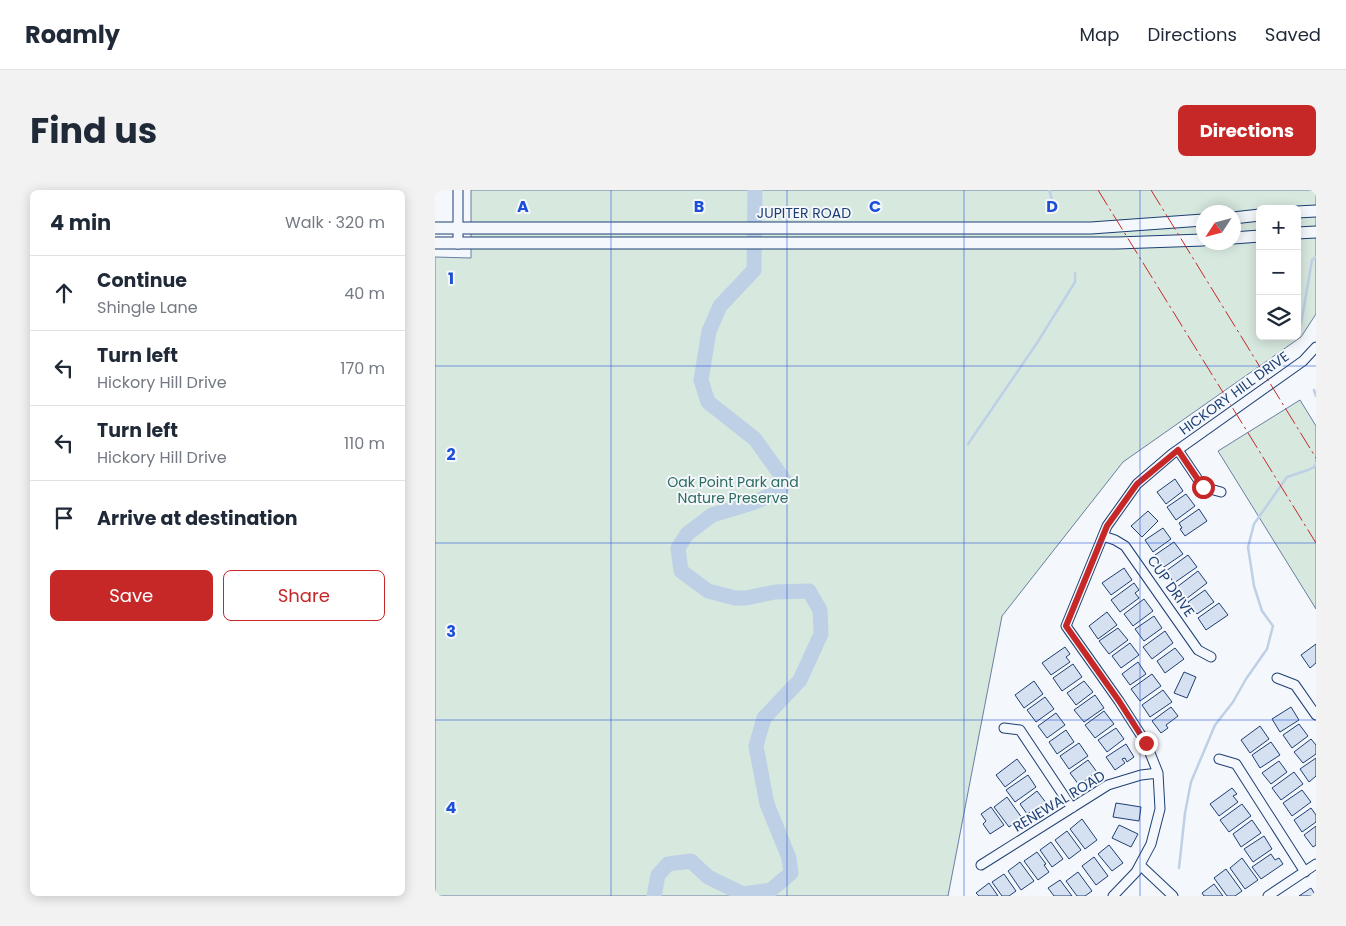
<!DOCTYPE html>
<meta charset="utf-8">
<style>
:root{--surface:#fff;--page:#f2f2f3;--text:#1f2937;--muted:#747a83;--line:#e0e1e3;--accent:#c62828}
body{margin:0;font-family:Poppins,sans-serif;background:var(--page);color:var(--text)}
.controls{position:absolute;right:15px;top:15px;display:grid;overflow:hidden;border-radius:8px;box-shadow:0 2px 12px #0003}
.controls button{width:45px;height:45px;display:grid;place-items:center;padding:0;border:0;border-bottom:1px solid var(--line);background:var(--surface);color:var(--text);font:25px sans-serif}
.compass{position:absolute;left:761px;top:15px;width:45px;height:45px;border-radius:50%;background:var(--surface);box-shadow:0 2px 12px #0003;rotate:234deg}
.stop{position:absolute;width:15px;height:15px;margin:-11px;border:4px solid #c62828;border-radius:50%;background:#fff}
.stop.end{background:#c62828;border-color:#fff;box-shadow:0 1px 5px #0008}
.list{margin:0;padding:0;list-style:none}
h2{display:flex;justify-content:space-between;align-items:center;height:65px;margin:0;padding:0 20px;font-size:21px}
h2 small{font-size:16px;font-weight:400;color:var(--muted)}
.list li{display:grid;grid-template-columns:32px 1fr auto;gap:15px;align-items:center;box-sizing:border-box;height:75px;padding:0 20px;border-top:1px solid var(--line)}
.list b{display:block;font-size:19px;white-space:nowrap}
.list p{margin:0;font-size:16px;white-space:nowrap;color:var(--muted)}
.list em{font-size:16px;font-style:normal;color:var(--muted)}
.actions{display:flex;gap:10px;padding:15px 20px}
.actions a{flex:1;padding:11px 0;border:1px solid var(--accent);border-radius:8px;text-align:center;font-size:18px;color:var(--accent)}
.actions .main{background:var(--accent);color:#fff}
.icon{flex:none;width:28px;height:28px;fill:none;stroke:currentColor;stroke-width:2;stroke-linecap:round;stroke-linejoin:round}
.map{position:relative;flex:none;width:881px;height:706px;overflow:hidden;border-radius:8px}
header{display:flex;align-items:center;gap:30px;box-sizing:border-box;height:70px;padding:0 25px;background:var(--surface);border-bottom:1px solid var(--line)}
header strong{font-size:24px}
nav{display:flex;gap:28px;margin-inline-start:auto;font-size:18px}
.intro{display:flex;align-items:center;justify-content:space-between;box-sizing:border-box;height:120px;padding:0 30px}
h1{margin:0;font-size:35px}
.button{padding:12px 22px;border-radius:8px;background:var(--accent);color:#fff;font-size:18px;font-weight:700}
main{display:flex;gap:30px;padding:0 30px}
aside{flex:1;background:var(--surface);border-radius:8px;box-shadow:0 2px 12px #0003}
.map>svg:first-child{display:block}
.green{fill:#d7e8df;stroke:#687fa3;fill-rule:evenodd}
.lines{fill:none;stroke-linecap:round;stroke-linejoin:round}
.stream{stroke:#bed0e5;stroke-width:2.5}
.river{stroke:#bed0e5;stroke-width:15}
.building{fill:#d5e0f0;stroke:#1d3f73}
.minor-casing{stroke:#1d3f73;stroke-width:11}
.major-casing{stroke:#1d3f73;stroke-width:13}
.minor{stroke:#f4f7fb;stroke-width:9}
.major{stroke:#f4f7fb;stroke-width:11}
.power{stroke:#c62828;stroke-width:1;stroke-dasharray:18 4 2.5 4;stroke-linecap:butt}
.route{stroke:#c62828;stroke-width:6}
.grid{fill:none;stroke:#1d4ed8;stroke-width:1;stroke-opacity:0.55}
.labels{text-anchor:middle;stroke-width:4;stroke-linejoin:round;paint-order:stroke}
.street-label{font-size:14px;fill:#1d3f73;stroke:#f4f7fb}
.park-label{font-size:14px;fill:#2c6c60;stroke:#f4f7fb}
.grid-label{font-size:16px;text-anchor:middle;font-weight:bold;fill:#1d4ed8;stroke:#f4f7fb;stroke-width:4;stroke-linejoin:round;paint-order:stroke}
</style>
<header>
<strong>Roamly</strong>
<nav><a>Map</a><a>Directions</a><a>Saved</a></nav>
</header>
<div class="intro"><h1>Find us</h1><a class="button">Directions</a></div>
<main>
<aside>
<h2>4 min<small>Walk · 320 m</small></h2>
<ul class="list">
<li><svg class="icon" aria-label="ahead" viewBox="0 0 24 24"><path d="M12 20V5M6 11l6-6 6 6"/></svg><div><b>Continue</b><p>Shingle Lane</p></div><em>40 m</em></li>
<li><svg class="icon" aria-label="left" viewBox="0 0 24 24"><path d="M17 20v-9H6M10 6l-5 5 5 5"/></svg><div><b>Turn left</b><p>Hickory Hill Drive</p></div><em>170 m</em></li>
<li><svg class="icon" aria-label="left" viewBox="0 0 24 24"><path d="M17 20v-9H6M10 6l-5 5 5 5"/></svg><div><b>Turn left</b><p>Hickory Hill Drive</p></div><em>110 m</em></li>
<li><svg class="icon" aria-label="arrive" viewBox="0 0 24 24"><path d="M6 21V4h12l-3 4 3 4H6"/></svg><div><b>Arrive at destination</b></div></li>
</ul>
<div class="actions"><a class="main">Save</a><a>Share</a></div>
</aside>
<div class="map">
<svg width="881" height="706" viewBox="0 0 881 706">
<rect width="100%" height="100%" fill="#f4f7fb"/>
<path class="green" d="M36,0H881V124L866,147L688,272L567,426L513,706H0V67L36,68ZM825,19H862V146H825ZM768,22H798V52H768Z
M865,210L881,236V419L783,261Z"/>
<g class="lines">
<path class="stream" d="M614,0L619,16
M866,134L877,70L881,67
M879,200L881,206
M533,254L602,153L640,92V83
M744,678L750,623L756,592L780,535L798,512L811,489L832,459L838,436L827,421L819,396L813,357L819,334L852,287L873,280L879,277L881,273"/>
<path class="river" d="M219,706L223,685L233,674L256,671L273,687L308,704L336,700L356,683L354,668L332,614L321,556L329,528L365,490L386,444L385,420L374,401L340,402L311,408H300L273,401L246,381L243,358L252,344L277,325L317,313L344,302L350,291L320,249L273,212L266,190L274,141L285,116L319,80L320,0"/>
</g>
<path class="building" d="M740,289L748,301L731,314L722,302Z
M751,304L760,316L741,330L732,317Z
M764,319L772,331L750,346L745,339L747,338L744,333Z
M713,321L723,331L707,347L696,336Z
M728,338L736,349L718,362L710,350Z
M739,352L748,364L729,377L720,365Z
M753,365L762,377L739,393L731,381Z
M689,378L697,390L676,405L667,393Z
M763,381L772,393L751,409L742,397Z
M699,393L704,400L700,403L704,408L685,422L676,410Z
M770,400L779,412L762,424L753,412Z
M709,409L718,421L698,436L689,424Z
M784,413L793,425L771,440L763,428Z
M672,422L682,435L663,449L654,436Z
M719,426L727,438L709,451L700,439Z
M683,438L693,450L674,464L664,451Z
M730,441L738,453L717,469L708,457Z
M695,453L704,465L686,478L677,466Z
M881,454V473L875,478L866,465Z
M630,457L635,464L631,467L635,472L616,485L607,473Z
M740,458L749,469L730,483L722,471Z
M703,472L711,484L695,495L687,484Z
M638,474L647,487L627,501L618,488Z
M749,482L761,487L752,508L739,503Z
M717,484L726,496L705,511L696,499Z
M599,491L608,504L589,518L580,505Z
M649,491L658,502L641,515L632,503Z
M728,500L737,512L715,527L707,515Z
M660,505L669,518L649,532L639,520Z
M610,507L619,519L601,532L592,520Z
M736,517L743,526L731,535L733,538L726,543L717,531Z
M856,517L864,530L845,542L837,529Z
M669,521L679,534L660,548L650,535Z
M621,523L630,535L612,548L603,536Z
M864,534L873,546L857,558L848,545Z
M825,536L834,549L815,563L806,550Z
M681,538L689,549L672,562L663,550Z
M631,540L639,552L622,564L614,552Z
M876,549L881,555V564L868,573L859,562Z
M836,552L845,565L825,578L817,565Z
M644,553L653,566L634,579L625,566Z
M691,554L699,567L692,572L690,568L687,569L690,573L680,580L671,567Z
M881,568V586L874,592L865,579Z
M582,569L591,581L570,597L561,585Z
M653,570L662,582L644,595L635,583Z
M844,571L852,582L836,594L827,583Z
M859,582L868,594L846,610L837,598Z
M593,585L601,597L580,612L571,600Z
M797,598L802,604L798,606L803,612L784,626L775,614Z
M867,600L876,612L857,626L848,613Z
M602,601L612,614L601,621L600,619L592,624L585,614Z
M572,607L587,628L574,637L559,617Z
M681,613L706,617L704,631L678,627Z
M807,614L816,626L794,642L785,630Z
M556,617L569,635L555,644L548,634L551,631L546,624Z
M876,618L881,625V632L867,642L859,630Z
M647,629L662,650L650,659L635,639Z
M817,630L826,643L806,657L798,644Z
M684,635L703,644L696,657L677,648Z
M881,636V655L878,657L869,645Z
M632,641L646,660L634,669L620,650Z
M829,646L837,659L818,672L809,659Z
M616,652L628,669L617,677L605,660Z
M674,655L688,673L677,681L663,664Z
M602,662L611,674L609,675L614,682L603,690L589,671Z
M836,664L840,670L844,668L848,674L826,689L817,677Z
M659,667L673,686L661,695L647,676Z
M807,668L823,690L810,699L795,678Z
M585,672L599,691L586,700L573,681Z
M791,679L807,701L800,706H792L779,688Z
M643,682L657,701L650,706H642L631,691Z
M569,684L581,701L574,706H567L557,692Z
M625,690L637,706H619L613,698Z
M554,693L563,706H544L541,703Z
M779,694L788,706H769L767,703Z
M876,698L881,706H864Z"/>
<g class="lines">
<defs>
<path id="minor" d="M23,54V0
M743,260L768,297L786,302
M668,346L680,350L690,356L763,460L776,467
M842,488L860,495L881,525
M569,538L585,540L637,618
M784,569L801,574L870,682
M546,675L673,595L706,585L723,583
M705,675L738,706
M678,706L701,682L716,654L725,619L723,583L711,553L684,511L631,436L672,336L702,294L737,264L868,171L881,157
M833,706L881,674"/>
<path id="major" d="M862,22L881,21
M798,28L825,25
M0,38H656L768,30
M862,43L881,42
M798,48L825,46
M0,53H682L768,50"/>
</defs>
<use href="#minor" class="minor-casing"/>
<use href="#major" class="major-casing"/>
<use href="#minor" class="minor"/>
<use href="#major" class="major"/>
<path class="power" d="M663,0L881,353
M716,0L881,268"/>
</g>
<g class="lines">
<path class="route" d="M711,553L684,511L631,436L672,336L702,294L743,260L768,297"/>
</g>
<path class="grid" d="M176,0V706M352,0V706M529,0V706M705,0V706M0,176H881M0,353H881M0,530H881"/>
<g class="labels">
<g class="street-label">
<text x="369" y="28">JUPITER ROAD</text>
<text transform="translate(799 203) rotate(-36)" y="5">HICKORY HILL DRIVE</text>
<text transform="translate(736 396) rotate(55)" y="5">CUP DRIVE</text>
<text transform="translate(624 611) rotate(-31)" y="5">RENEWAL ROAD</text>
</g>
<g class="park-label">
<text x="298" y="297">Oak Point Park and<tspan x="298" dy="16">Nature Preserve</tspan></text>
</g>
</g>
<g class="grid-label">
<text x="88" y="22">A</text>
<text x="264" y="22">B</text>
<text x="440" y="22">C</text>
<text x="617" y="22">D</text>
<text x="16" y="94">1</text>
<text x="16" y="270">2</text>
<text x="16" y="447">3</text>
<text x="16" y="623">4</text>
</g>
</svg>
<div class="controls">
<button>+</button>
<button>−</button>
<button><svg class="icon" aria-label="layers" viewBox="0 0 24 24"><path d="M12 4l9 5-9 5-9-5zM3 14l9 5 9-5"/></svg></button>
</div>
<svg class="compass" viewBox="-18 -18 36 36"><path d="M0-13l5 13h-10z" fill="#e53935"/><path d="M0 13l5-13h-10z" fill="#747a83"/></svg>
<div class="stop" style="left:768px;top:297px"></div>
<div class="stop end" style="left:711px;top:553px"></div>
</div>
</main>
